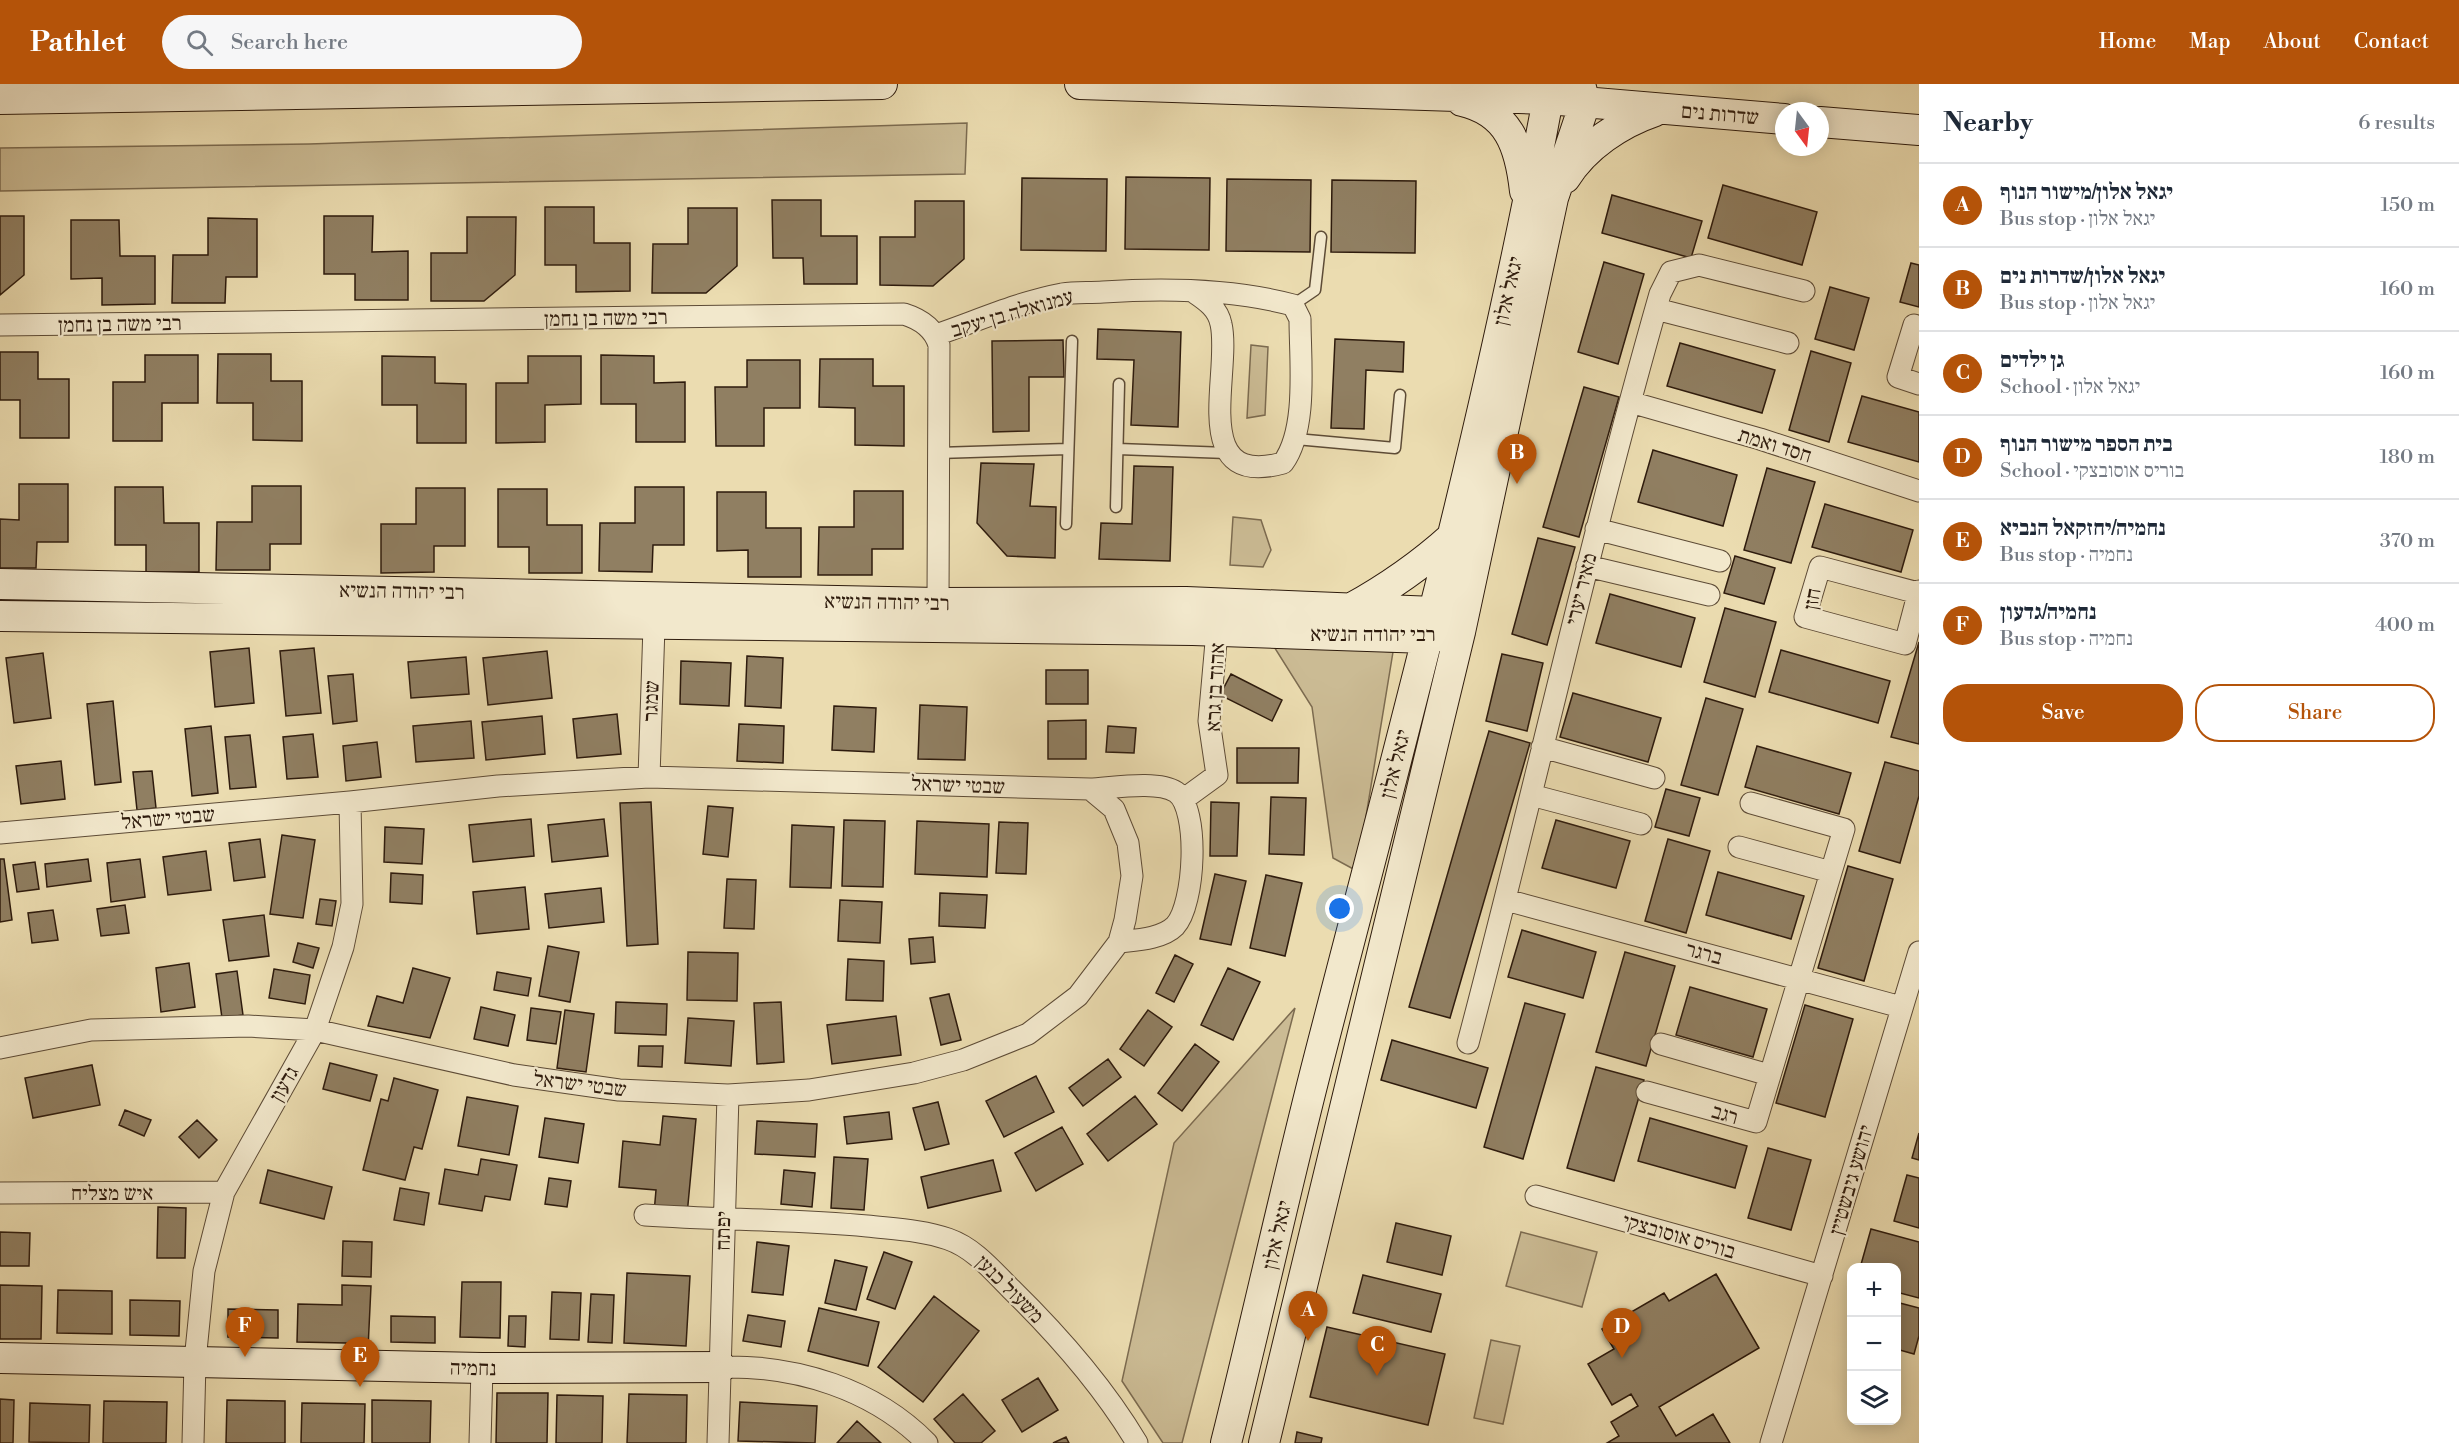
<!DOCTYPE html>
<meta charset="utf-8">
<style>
:root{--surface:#fff;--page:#f6f6f7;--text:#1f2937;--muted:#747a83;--line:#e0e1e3;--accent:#b45309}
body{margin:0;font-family:"Libre Bodoni","Frank Ruhl Libre",serif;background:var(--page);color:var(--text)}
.controls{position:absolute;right:18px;bottom:18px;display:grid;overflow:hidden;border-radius:12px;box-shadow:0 3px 15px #0003}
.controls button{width:54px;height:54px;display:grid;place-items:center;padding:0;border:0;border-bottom:2px solid var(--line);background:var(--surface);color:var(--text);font:30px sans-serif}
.compass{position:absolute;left:1775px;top:18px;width:54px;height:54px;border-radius:50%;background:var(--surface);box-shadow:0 3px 15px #0003;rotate:165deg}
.you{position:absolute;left:1340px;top:825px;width:21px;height:21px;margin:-15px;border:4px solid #fff;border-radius:50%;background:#1a73e8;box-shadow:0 0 0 9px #1a73e833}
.badge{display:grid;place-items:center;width:39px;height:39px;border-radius:50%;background:var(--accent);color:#fff;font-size:20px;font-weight:700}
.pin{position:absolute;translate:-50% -50px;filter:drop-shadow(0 2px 3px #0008)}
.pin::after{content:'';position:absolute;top:32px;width:21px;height:18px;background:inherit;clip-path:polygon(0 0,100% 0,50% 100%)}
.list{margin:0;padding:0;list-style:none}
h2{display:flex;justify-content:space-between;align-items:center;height:78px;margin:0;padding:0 24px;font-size:26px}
h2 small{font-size:20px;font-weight:400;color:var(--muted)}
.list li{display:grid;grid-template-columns:39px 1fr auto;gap:18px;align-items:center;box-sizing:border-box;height:84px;padding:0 24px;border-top:2px solid var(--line)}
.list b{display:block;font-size:22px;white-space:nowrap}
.list p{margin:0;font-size:20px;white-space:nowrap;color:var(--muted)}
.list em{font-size:20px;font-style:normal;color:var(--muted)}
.actions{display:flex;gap:12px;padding:18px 24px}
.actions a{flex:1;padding:14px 0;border:2px solid var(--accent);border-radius:24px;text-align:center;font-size:21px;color:var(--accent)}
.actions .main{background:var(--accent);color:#fff}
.icon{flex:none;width:33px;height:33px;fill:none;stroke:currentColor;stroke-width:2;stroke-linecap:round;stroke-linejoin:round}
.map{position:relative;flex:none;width:1919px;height:1359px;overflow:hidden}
header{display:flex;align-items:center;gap:36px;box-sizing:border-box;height:84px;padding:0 30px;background:var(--accent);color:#fff}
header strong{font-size:28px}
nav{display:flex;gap:33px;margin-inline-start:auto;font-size:21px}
.search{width:420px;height:54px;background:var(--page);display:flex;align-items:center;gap:15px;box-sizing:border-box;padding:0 21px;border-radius:33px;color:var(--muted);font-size:22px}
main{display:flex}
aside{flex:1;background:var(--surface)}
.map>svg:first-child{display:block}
.green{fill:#cbbb94;stroke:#7c6b50;stroke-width:1.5}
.building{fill:#907f62;stroke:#2e1b0d;stroke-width:1.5}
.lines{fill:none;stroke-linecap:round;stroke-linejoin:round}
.lane-casing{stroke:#5d4b36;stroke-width:13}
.street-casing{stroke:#5d4b36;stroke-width:23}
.secondary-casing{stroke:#2e1b0d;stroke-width:32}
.lane{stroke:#f2e8cc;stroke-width:10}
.street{stroke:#f2e8cc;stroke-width:21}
.secondary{stroke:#f2e8cc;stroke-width:30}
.labels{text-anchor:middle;stroke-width:4.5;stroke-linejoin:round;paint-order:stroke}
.street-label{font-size:21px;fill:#2e1b0d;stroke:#f2e8cc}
</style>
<header>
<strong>Pathlet</strong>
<div class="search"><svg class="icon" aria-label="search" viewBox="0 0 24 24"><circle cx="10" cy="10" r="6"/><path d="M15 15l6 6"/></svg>Search here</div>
<nav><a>Home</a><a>Map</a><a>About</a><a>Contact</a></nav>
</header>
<main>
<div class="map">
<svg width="1919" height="1359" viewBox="0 0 1919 1359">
<rect width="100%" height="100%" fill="#ebdcb0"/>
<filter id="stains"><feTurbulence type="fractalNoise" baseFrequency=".00333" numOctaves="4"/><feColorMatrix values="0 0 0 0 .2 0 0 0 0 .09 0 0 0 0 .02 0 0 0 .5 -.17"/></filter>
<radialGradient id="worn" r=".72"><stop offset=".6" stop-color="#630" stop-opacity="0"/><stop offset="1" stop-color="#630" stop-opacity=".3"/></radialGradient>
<path class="green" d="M967,39L965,90L0,107V64L309,60Z
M1251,261L1268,263L1265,331L1247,334Z
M1233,433L1261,436L1271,466L1263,483L1230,481Z
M1271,558L1393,568L1357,787L1333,774L1312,623Z
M1295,924L1182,1359H1163L1122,1297L1174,1059Z
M1521,1148L1597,1168L1582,1223L1506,1202Z
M1491,1256L1520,1262L1503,1340L1474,1334Z"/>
<path class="building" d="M1126,93L1210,94L1209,166L1125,165Z
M1022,94L1107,95L1106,167L1021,166Z
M1227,95L1311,96L1310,168L1226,167Z
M1332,96L1416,97L1415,169L1331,168Z
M1723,101L1817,128L1802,181L1708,154Z
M1612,111L1702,137L1691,174L1602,149Z
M772,116H821V152H857V200H804L803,174H773Z
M915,117H964V175L933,202L880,201V153H915Z
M545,123H594V159H630V207L576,208V181H545Z
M688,124H737V182L706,209H652L653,160H688Z
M0,132H24V191L0,211Z
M324,132H373L372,168L408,167V216H355V190H324Z
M467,133H516L515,191L484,217H431V169H467Z
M208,134L257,135V193H226L225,219H172L173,171H208Z
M71,136H119L120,172H155V220L102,221V194L71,195Z
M1604,178L1644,190L1618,280L1578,268Z
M1911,179L1919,181V223L1900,218Z
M1830,203L1869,214L1854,266L1815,255Z
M1098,245L1181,248L1178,343L1131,341L1134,276L1097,275Z
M1335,255L1404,258L1403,288L1366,286L1364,345L1331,344Z
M1063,256L1064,293H1029V347L993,348L992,257Z
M1680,259L1775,286L1762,329L1667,302Z
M1811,267L1851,279L1829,358L1789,346Z
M0,268H38V295H69V354H20V316H0Z
M218,270H271V297H302V357L253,356V319H217Z
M145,271H198V319H162V357H113V298H145Z
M601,271L654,272V299L685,298V358H636V320H601Z
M382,272L435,273V299L466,300V359H417V321H382Z
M528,272H581V320L545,321V358L496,359V299H528Z
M820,275H873V302H904V362L855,361V324L819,323Z
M747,276H800V324H764V362H716L715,303H747Z
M1584,303L1619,313L1579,453L1543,443Z
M1862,312L1919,328V378L1848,358Z
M1653,366L1737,391L1723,442L1638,418Z
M981,379L1034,380L1030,422L1056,423L1055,474L1007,472L977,439Z
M1134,382L1173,383L1170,477L1099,475L1101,439L1132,440Z
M1767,384L1815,398L1791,479L1744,466Z
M19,400H68V458H37L36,484H0V435L19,436Z
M252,402H301V460H270V486H216L217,438H252Z
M115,403H163L164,439H199V488H146V461H115Z
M635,403H684V461H653L652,488L599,487L600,439H635Z
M416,404H465V462H434V488L381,489V440H416Z
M498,405H547V441H582V489H529V463H498Z
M854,407H903V465H872V491H818L819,443H854Z
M717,408H766V444H801V493H748V466L717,467Z
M1825,420L1913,446L1901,488L1812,463Z
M1538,454L1575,463L1547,561L1512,550Z
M1735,472L1775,484L1764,520L1724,509Z
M1610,510L1695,534L1681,583L1596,559Z
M1725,524L1776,538L1755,613L1704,598Z
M1919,558V660L1891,653Z
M249,564L254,619L215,623L210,568Z
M314,564L321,629L286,632L280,567Z
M1781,566L1890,597L1878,639L1769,608Z
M547,567L552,614L488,621L483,574Z
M43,569L51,634L14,639L6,574Z
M1502,570L1543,579L1527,647L1486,637Z
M747,572L783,574L781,624L745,622Z
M466,573L469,610L411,614L408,578Z
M681,577L731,579L729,622L680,620Z
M1046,586H1088V620H1046Z
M353,590L357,637L333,640L328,592Z
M1231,590L1282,616L1272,637L1220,611Z
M1573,609L1661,634L1648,678L1560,653Z
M1706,614L1743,625L1718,711L1681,701Z
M113,617L121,698L95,701L87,620Z
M920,621L967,623L965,676L918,675Z
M834,622L876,624L874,668L832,666Z
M617,630L621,670L577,674L573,635Z
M542,632L545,670L486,676L482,638Z
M1086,636V675H1048V637Z
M471,637L474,674L416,678L413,642Z
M739,640L784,642L783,679L737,677Z
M211,642L218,709L192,712L185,645Z
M1108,642L1136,644L1134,669L1106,668Z
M1489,647L1530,659L1450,934L1409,923Z
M313,650L318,693L287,695L283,653Z
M250,651L256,703L230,705L225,653Z
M377,658L381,693L346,697L343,662Z
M1757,662L1851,689L1839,730L1745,703Z
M1237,664H1299L1298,699H1237Z
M61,677L65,715L21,720L16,682Z
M1885,678L1919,687V712L1900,779L1859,767Z
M152,687L156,724L137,726L133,688Z
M1666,705L1700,714L1689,752L1655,743Z
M1271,713L1306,714L1304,771L1269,770Z
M651,718L658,860L627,862L620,719Z
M1211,718L1239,719L1237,772H1210Z
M708,722L733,724L728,773L703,770Z
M531,735L534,772L473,778L469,741Z
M604,735L608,772L552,778L548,741Z
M844,736L885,737L883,803L842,802Z
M1556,736L1630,757L1616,804L1542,784Z
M917,737L989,740L987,793L915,790Z
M999,738L1028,739L1026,790L996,789Z
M792,741L834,743L831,804L790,803Z
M385,743L424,745L422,780L384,778Z
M282,751L315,756L303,834L270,830Z
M260,755L265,793L234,797L229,759Z
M1668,755L1710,767L1686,849L1645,837Z
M206,767L211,806L168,811L163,773Z
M0,775H4L12,836L0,838Z
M88,775L91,797L47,803L45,780Z
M140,775L145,813L111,818L107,779Z
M35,778L39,805L17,808L13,781Z
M1848,782L1893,795L1864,897L1818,884Z
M1718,788L1804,812L1791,855L1706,831Z
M391,789L423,791L422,820L390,818Z
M1215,790L1246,797L1231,861L1200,855Z
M1266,791L1302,799L1285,872L1250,864Z
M727,795L756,796L754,845L724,844Z
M525,803L529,845L477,850L473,808Z
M601,804L604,838L549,844L545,810Z
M940,809L987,811L985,844L939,842Z
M320,815L336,817L332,842L316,840Z
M840,816L882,818L880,859L838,857Z
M125,821L129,849L101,852L97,825Z
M53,826L58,856L32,859L28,829Z
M264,831L269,872L229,877L223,836Z
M1522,846L1596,868L1583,914L1508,893Z
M933,853L935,878L911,880L909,855Z
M298,859L319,864L313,884L293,878Z
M548,862L579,868L570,918L539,912Z
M688,868L738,869L737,917L687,916Z
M1625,868L1675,882L1646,982L1596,968Z
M1175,871L1193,880L1174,918L1156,909Z
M848,875L884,877L883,917L846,916Z
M189,879L195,923L161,928L156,884Z
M413,884L450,894L430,954L368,942L377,912L403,919Z
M1228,884L1260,898L1233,956L1201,941Z
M274,885L310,891L305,920L269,914Z
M237,887L243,931L222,934L216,890Z
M497,888L531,894L528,912L494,906Z
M1690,903L1767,925L1753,973L1676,951Z
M949,910L961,956L941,961L930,914Z
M616,918L667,920L666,951L615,949Z
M781,918L784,978L757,980L754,919Z
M1525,919L1565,930L1523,1075L1484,1063Z
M1805,921L1853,935L1825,1033L1776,1019Z
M481,923L515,931L508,962L474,955Z
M531,924L561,928L556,960L527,956Z
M565,926L594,930L586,988L557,984Z
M1148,926L1172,943L1144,982L1120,965Z
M896,932L901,971L832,980L827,941Z
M688,934L734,937L731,982L685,979Z
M1392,956L1488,984L1476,1024L1381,996Z
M1195,960L1219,978L1182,1027L1158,1009Z
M639,962H663L662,983L638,982Z
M1108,975L1121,993L1083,1022L1069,1004Z
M330,979L377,991L370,1017L323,1005Z
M92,981L100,1021L33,1034L25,994Z
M1596,983L1644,996L1614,1097L1567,1084Z
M1036,992L1054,1028L1004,1053L986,1017Z
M394,994L438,1006L422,1065L414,1063L405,1096L363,1086L381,1015L388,1017Z
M1135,1012L1157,1040L1108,1077L1087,1050Z
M467,1013L518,1022L509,1071L458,1062Z
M938,1018L949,1060L925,1066L913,1024Z
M125,1026L151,1036L144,1052L119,1041Z
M889,1028L892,1055L847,1060L844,1033Z
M663,1032L696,1035L687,1131L654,1129L656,1106L619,1103L623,1057L660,1061Z
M545,1034L584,1040L578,1079L539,1073Z
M1650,1034L1747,1062L1735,1104L1638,1077Z
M197,1036L217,1056L199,1074L179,1053Z
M757,1037L817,1040L815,1073L755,1070Z
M1062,1043L1083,1080L1036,1107L1015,1069Z
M1919,1049V1076L1912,1074Z
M1768,1064L1811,1076L1791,1146L1748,1134Z
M834,1073L868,1075L864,1126L831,1124Z
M481,1075L517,1081L510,1116L485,1112L482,1127L439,1120L445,1085L478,1091Z
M993,1076L1001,1107L928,1124L921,1093Z
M268,1086L332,1103L324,1135L260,1119Z
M784,1086L815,1089L812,1123L781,1120Z
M1907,1091L1919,1094V1144L1894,1137Z
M549,1094L571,1097L567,1123L545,1120Z
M400,1104L429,1109L424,1141L394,1136Z
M158,1123L186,1124L185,1174H157Z
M1396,1139L1451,1152L1442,1191L1387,1178Z
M1871,1145L1919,1158V1214L1896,1208V1184H1860Z
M0,1148L30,1149L29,1182H0Z
M343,1157L372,1158L371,1193L342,1192Z
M757,1158L789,1162L783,1211L752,1208Z
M884,1168L912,1178L895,1225L867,1215Z
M835,1176L867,1183L856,1226L825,1219Z
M627,1189L690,1192L686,1262L624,1259Z
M1716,1190L1759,1264L1659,1323L1676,1352L1713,1330L1730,1359H1607L1619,1352L1611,1338L1638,1322L1631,1310L1612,1321L1588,1280L1614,1265L1602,1245L1664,1209L1669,1217Z
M1363,1191L1441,1210L1431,1248L1353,1229Z
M462,1198H501L500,1254L460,1253Z
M0,1201L42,1202L41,1255H0Z
M342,1201L371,1202L368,1265L345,1264L346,1259L297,1258L298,1220L342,1221Z
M58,1206L112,1207V1250L57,1249Z
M552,1208L581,1209L579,1256L550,1255Z
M591,1210L614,1211L612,1259L588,1258Z
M934,1212L979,1247L923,1318L878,1283Z
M130,1216L180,1217L179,1252L130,1251Z
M1896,1218L1919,1224V1252L1914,1270L1896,1265Z
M819,1224L879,1238L868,1282L808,1267Z
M228,1225L278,1226V1254L228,1253Z
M748,1231L785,1237L781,1263L743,1257Z
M391,1232L435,1233V1259L391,1258Z
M509,1232H526L525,1263L508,1262Z
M1327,1243L1445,1270L1428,1341L1310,1313Z
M1038,1294L1058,1326L1022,1348L1002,1316Z
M497,1309H548L547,1359H496Z
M629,1310L687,1311L686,1359H627Z
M963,1310L995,1347L981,1359H955L934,1335Z
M557,1311L603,1312L602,1359H556Z
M0,1315L14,1316L13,1359H0Z
M227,1316L285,1317V1359H226Z
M372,1316L431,1317L430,1359H372Z
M104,1317L167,1318L166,1359H103Z
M740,1318L817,1322L815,1359L738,1357Z
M30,1319L90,1321L89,1359L29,1358Z
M302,1319L365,1320L364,1359H301Z
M857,1337L881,1359H837Z
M1297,1348L1322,1354L1321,1359H1295Z
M1066,1353L1069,1359H1053Z"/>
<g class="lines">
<defs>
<path id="lane" d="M1293,221L1315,206L1321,153
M1296,355L1395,364L1400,311
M1118,365L1227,369
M938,369L1068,365
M1116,423L1119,300
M1066,440L1072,257"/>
<path id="street" d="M1656,225L1788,259
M0,241L904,230C920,235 934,244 939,261L938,519L944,529
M1919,243L1914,241L1898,293L1919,300
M936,251C977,237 1019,218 1062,210C1075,208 1089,209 1103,208C1165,204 1233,205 1293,221L1300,235C1300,277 1308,345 1283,379C1187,405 1232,288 1221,240C1218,225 1207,217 1195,209
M1630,318L1760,355L1919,407
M1596,445L1720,477
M1587,482L1709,511
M1918,509L1820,483L1805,533L1905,560L1919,507
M1542,663L1654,694
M649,693L654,542
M1090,705C1112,704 1158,696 1176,708C1200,724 1195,821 1175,842C1162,855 1136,856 1119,858
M1531,711L1641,740
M1184,715L1217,691L1209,637L1217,547
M0,749L350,718L498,702L649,693L1090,705L1114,725L1128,759L1132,792L1125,836L1119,858L1078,912L1028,950L963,976L914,989L809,1006L728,1011L619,1006L514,991L315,946L248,942L91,946L0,964
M1739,763L1831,788
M1506,816L1901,923
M1468,959C1534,710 1589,458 1660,210L1671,188L1699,181L1804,207
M1661,960L1769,991
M1647,1008L1756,1038L1844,745L1751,719
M0,1109L224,1108
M1536,1112L1822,1192
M645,1131C719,1136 793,1135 867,1142C893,1145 923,1146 948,1155C974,1164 992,1186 1011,1205C1059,1252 1103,1302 1137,1359
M721,1283C796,1281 874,1305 927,1359
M193,1359L195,1277L204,1187L224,1108L315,946L343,863L352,820L350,718
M480,1359L482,1284
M718,1359L728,1011
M1771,1359L1919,868"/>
<path id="secondary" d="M1080,0L1548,15L1784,35
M0,15L882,0
M1462,17C1509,28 1520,62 1525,107
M1820,38L1919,46
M1565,94C1585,62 1620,39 1655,27
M0,500L938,519L1186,518L1434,528L1460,548
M1350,525C1388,504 1420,482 1452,453
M0,532L1193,546L1427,554L1460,548
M0,1274L482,1284L721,1283
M1226,1359C1258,1231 1286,1102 1319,974C1401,656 1488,338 1548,15L1556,0
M1264,1359L1460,548L1553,114L1585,19L1580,0"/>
</defs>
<use href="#lane" class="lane-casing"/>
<use href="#street" class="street-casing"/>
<use href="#secondary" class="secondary-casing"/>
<use href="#lane" class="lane"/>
<use href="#street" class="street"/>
<use href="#secondary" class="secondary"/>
</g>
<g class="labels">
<g class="street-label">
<text transform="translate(1720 30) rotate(5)" y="7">שדרות נים</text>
<text transform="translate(1508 207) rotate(-77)" y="7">יגאל אלון</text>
<text transform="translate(1012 229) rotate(-16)" y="7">עמנואלה בן יעקב</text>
<text transform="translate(606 234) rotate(-1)" y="7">רבי משה בן נחמן</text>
<text transform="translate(120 240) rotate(-1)" y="7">רבי משה בן נחמן</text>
<text transform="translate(1775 361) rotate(17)" y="7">חסד ואמת</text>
<text transform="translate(1581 505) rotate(-76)" y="7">מאיר יערי</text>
<text transform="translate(402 507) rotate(1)" y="7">רבי יהודה הנשיא</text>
<text transform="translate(1812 515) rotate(-80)" y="7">חזן</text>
<text transform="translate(887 518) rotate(1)" y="7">רבי יהודה הנשיא</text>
<text x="1373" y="557">רבי יהודה הנשיא</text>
<text transform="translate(1215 603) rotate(-87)" y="7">אהוד בן גרא</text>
<text transform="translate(651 617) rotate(-88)" y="7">שמגר</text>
<text transform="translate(1395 680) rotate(-76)" y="7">יגאל אלון</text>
<text transform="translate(958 701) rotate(2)" y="7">שבטי ישראל</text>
<text transform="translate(168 734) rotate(-5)" y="7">שבטי ישראל</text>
<text transform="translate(1704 869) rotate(15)" y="7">ברגר</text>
<text transform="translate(284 1000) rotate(-60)" y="7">גדעון</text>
<text transform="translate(580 1000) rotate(7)" y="7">שבטי ישראל</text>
<text transform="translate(1725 1030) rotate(16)" y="7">רגב</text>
<text transform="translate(1851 1096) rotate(-74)" y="7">יהושע גיבשטיין</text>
<text x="112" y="1116">איש מצליח</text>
<text transform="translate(723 1147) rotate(-89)" y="7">יפתח</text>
<text transform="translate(1277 1151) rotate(-77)" y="7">יגאל אלון</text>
<text transform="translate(1679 1152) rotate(16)" y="7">בוריס אוסובצקי</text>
<text transform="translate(1010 1205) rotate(45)" y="7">משעול כנען</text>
<text transform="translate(473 1284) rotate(1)" y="7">נחמיה</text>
</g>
</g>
<rect width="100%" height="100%" filter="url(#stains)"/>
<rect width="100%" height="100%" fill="url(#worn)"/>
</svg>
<div class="controls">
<button>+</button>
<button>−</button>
<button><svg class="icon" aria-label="layers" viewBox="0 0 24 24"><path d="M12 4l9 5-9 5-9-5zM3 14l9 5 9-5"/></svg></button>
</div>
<svg class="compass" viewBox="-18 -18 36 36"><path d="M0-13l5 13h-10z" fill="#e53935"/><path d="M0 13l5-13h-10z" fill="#747a83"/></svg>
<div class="you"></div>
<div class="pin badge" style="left:1308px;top:1257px">A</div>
<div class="pin badge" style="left:1517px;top:400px">B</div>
<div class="pin badge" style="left:1377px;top:1292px">C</div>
<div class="pin badge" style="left:1622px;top:1274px">D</div>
<div class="pin badge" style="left:360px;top:1303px">E</div>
<div class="pin badge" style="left:245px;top:1273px">F</div>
</div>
<aside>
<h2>Nearby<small>6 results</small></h2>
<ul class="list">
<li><span class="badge">A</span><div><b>יגאל אלון/מישור הנוף</b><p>Bus stop · יגאל אלון</p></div><em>150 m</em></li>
<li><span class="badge">B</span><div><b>יגאל אלון/שדרות נים</b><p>Bus stop · יגאל אלון</p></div><em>160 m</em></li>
<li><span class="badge">C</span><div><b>גן ילדים</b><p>School · יגאל אלון</p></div><em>160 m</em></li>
<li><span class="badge">D</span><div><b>בית הספר מישור הנוף</b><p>School · בוריס אוסובצקי</p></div><em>180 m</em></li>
<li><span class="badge">E</span><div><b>נחמיה/יחזקאל הנביא</b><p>Bus stop · נחמיה</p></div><em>370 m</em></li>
<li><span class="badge">F</span><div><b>נחמיה/גדעון</b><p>Bus stop · נחמיה</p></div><em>400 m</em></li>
</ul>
<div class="actions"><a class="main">Save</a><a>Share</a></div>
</aside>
</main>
